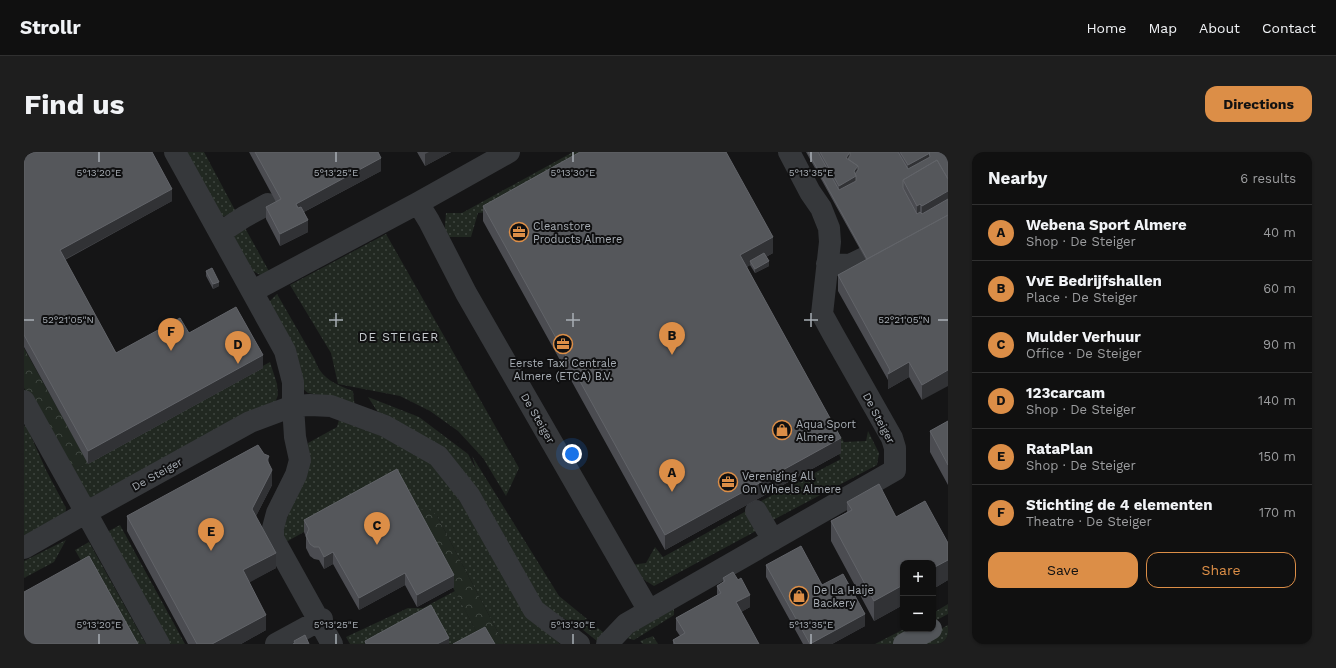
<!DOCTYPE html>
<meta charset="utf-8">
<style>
:root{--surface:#101010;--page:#1e1e1e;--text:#f1f3f6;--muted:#9c9d9f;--line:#303030;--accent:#dc8e47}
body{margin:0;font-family:"Work Sans",sans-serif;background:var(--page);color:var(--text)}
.controls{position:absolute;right:12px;bottom:12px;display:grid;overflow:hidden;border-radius:8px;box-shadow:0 1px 3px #0004}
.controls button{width:36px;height:36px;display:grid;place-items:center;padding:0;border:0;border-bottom:1px solid var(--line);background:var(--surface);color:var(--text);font:20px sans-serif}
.you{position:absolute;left:548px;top:302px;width:14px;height:14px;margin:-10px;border:3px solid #fff;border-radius:50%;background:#1a73e8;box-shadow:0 0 0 6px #1a73e833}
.badge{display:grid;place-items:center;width:26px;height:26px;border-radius:50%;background:var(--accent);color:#111;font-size:13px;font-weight:700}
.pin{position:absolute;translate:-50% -33px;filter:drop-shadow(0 1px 2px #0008)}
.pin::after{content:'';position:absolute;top:21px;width:14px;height:12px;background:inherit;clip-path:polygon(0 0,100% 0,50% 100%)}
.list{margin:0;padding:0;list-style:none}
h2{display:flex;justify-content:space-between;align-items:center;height:52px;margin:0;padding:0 16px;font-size:17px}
h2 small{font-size:13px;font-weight:400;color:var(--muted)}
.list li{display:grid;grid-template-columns:26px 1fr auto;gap:12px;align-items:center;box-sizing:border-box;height:56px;padding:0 16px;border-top:1px solid var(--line)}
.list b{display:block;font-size:15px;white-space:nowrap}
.list p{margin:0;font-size:13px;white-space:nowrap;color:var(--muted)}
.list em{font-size:13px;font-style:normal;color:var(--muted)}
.actions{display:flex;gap:8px;padding:12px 16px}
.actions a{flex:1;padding:9px 0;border:1px solid var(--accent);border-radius:12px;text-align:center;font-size:14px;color:var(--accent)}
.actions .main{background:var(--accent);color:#111}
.map{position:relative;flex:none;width:924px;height:492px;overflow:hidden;border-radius:12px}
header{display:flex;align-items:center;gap:24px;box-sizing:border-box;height:56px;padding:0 20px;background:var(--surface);border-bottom:1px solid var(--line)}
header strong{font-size:19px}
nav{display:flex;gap:22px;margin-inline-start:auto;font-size:14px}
.intro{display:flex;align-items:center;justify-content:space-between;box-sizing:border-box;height:96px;padding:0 24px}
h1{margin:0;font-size:28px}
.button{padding:10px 18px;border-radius:12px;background:var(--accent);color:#111;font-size:14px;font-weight:700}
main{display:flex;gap:24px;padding:0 24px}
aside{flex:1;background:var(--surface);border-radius:12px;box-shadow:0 1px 3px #0004}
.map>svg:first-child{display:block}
.grass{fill:url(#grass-dots)}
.forest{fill:url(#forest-crowns)}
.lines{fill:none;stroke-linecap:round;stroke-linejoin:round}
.minor{stroke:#36383b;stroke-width:22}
.major{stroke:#525559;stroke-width:22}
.wall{fill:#4b4c51}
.shaded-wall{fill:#313235}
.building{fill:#55575b;stroke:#626469}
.ticks{fill:none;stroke:#a8aeb5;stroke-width:1.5}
.labels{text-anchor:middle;stroke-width:4;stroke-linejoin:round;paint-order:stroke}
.poi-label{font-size:11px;fill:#a8aeb5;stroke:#101011;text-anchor:start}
.street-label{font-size:11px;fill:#a8aeb5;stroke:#101011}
.neighbourhood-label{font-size:12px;letter-spacing:1px;fill:#c8ccd1;stroke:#101011}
.ticks-label{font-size:10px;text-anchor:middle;fill:#a8aeb5;stroke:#101011;stroke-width:4;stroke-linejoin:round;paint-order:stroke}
</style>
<header>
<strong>Strollr</strong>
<nav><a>Home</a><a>Map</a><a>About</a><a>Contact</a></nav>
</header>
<div class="intro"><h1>Find us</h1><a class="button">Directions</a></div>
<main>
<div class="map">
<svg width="924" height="492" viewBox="0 0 924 492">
<defs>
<pattern id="grass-dots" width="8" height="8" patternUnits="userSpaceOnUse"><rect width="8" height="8" fill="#212821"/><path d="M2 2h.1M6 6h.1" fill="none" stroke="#3e453f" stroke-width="1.8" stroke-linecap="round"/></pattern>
<pattern id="forest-crowns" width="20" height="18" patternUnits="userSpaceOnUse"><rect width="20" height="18" fill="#212821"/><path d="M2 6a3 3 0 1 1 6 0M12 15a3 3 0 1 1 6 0" fill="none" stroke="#3e453f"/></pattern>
</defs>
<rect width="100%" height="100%" fill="#151516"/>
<path class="grass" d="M160,0H180L212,60L198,65Z
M549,0H555L563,14L465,60L454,61L447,85H420L422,61H438Z
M221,76L246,121L238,124L229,119L207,85Z
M362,82L495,316L482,344L459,306L434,279L406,259L376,244L314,232L307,201L266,133Z
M253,142L291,208C297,227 313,233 329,239L331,257L299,244L284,241L278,236L245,150Z
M246,210L253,232L254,243L249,256L64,347L47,320Z
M344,245L395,265L444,302L452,317L448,304L535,444L585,485L573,489L554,474L514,453L421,302L357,265Z
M316,264L412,311L506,462L536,492H480L413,364L280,380L262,390L257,383L284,307V291L313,275Z
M2,273L22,318L42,356L41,367L0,390V274Z
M812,277L820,290L842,289L844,279L855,301L853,313L749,368L737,349L817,307L805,278Z
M726,357L732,379L630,434L614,424L606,413L622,411L631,395L639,405Z
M96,373L161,492H146L83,380Z
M42,388L30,410L0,426V409Z
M65,390L122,492H104L51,398Z
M431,439L459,492H420L400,465L340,492H326L322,485L384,456H399Z
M924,452V462L909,470V461Z
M650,456V463L610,488L603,486L625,466Z
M924,473V492H889Z
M880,477H897L869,492H851Z
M629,484L634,492H619L616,489Z"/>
<path class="forest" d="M0,196L64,311L47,320L0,236Z
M387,357L406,358L413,364L480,492H459Z"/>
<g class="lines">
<path class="minor" d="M151,0L261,199L269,230V254L271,285L276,308L272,323L253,361L249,376V386L308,492
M394,51L405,69L442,141L625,459
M197,80L220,65L244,52
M803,112L826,113L867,93
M229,139L394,51L485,0
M0,249L135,492
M732,359L749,388
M0,396L63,360L226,270L269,254L286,253L307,254L361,274L414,304L445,343L510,458L555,492
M252,492L298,467
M583,492L602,472L871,318V296L868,286L809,182L798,162L806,90L805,76L797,56L786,40L765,0"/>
<path class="major" d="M880,492L907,477"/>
</g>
<path class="wall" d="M0,0L148,49L41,108L92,201L165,181L239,216L64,312L0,195Z
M225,0H354L357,19L280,60L284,80L256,94L242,67V55L252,50Z
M393,0H427L401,14Z
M782,0H922L898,248L885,225L864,237V228L814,139V123L842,108Z
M459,54L749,101L742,105L745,114L731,121L726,113L723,115L817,301L641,398L459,69Z
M182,119L195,134L189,137L182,124Z
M924,269V333L906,300V279Z
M245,312L248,333L232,364L252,416L225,430L242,478L217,492H164L103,379V364Z
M823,350L872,365L924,391V428L909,437L879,411V453L850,469L807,389V369L823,360Z
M280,368L430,435L393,455L381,433L335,458L309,412L300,417L295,408L290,407L286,404L282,396V385L280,380Z
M742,413L798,433L841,474L808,492H779L742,425Z
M699,426L726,455L717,460L735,492H649V488L656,484L652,478V466L693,444V434L699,430Z"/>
<path class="shaded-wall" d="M0,0H10L0,6Z
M405,0H427L401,14V2Z
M826,0V9L822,6Z
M906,1V9L884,21V13Z
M357,6V19L272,64V52Z
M834,14V22L832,24V33L815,43V34L830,19Z
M148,37V49L36,110V98Z
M924,39V52L898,66V54Z
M896,52V64L893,66V54Z
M284,68V80L256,94V82Z
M749,85V101L728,112L726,109V113L716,119V103Z
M745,109V114L731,121V117Z
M195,130V134L189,137V132Z
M239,203V216L64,312V299Z
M885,210V225L864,237V222Z
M924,218V234L898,248V233Z
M817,286V301L641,398V383Z
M245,304V319L243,308Z
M248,318V333L228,372V357Z
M309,400V412L300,417V405Z
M252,401V416L219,434V418Z
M924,408V428L909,437V416Z
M381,421V433L335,458V446Z
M430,423V435L393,455V443Z
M879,433V453L850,469V449Z
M726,443V455L712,463V450Z
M841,462V474L808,492H786Z
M242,463V478L217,492H188Z
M425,486V492H413Z"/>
<path class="building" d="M10,0H128L148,37L36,98L92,201L156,166L165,181L212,155L239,203L64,299L0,183V5Z
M231,0H354L357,6L272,52L274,56L277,55L284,68L256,82L242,55L257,47Z
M556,0H702L749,85L716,103L817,286L641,383L459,54Z
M784,0H794L815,38L832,29V24L831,22L834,18V14L824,7L826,4V0H874L884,17L906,5L905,0H922L924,3V27L913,8L879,28V36L893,62L896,60L898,62L924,47V63L843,107Z
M796,0H826L822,6L834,14L830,19L832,24L815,34Z
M876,0H905L906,1L884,13Z
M913,8L924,27V39L898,54L896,52L893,54L879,28Z
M924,63V218L898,233L885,210L864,222L866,218L814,123Z
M740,101L745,109L731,117L726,109Z
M188,116L195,130L189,132L182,119Z
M924,269V313L906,279Z
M234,293L240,302L245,304L243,308L248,318L228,357L252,401L219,418L242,463L188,492H173L103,364Z
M373,317L430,423L393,443L381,421L335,446L309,400L300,405L295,395H290L286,392L282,384L285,377L280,368Z
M855,332L872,365L901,349L924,391V408L909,416V411H879V433L850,449L807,369L828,358L823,350Z
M777,394L798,433L819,422L841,462L786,492L742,413Z
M65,404L114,492H0V440Z
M709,420L714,428L717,426L726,443L712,450L735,492H651L649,488L661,481L652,466L697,441L693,434L701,429L699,426Z
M407,453L425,486L413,492H342L341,489Z
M461,475L471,492H429Z
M281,483L285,492H269L271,491L270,489Z"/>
<path class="ticks" d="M75,0V10M312,0V10M549,0V10M787,0V10M312,161V175M549,161V175M787,161V175M0,168H10M305,168H319M542,168H556M780,168H794M914,168H924M75,482V492M312,482V492M549,482V492M787,482V492"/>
<defs>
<symbol id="office-ring" viewBox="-11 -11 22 22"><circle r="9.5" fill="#101011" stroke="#dc8e47" stroke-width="1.5"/><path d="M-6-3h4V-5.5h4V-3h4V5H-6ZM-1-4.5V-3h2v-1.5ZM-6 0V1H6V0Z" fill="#dc8e47"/></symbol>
<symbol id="shop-ring" viewBox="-11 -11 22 22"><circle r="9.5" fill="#101011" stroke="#dc8e47" stroke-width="1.5"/><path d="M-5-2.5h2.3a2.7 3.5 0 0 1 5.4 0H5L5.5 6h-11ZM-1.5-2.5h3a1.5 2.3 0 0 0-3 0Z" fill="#dc8e47"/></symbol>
</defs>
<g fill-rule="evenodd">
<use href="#office-ring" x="484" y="69" width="22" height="22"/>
<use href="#office-ring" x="528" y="181" width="22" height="22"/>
<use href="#shop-ring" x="747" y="267" width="22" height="22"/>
<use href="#office-ring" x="693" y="319" width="22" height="22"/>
<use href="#shop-ring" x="764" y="433" width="22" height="22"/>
</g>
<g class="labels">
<g class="poi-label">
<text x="509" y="78">Cleanstore<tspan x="509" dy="13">Products Almere</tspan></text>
<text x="539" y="215" text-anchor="middle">Eerste Taxi Centrale<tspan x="539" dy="13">Almere (ETCA) B.V.</tspan></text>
<text x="772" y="276">Aqua Sport<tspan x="772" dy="13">Almere</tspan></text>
<text x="718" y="328">Vereniging All<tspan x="718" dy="13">On Wheels Almere</tspan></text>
<text x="789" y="442">De La Haije<tspan x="789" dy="13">Backery</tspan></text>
</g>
<g class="street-label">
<text transform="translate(514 266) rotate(60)" y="4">De Steiger</text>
<text transform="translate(855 266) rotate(62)" y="4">De Steiger</text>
<text transform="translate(133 322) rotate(-29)" y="4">De Steiger</text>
</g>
<g class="neighbourhood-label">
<text x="375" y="189">DE STEIGER</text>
</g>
</g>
<g class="ticks-label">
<text x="75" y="24">5°13'20"E</text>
<text x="312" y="24">5°13'25"E</text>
<text x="549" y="24">5°13'30"E</text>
<text x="787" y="24">5°13'35"E</text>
<text x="44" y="171">52°21'05"N</text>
<text x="880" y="171">52°21'05"N</text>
<text x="75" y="476">5°13'20"E</text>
<text x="312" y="476">5°13'25"E</text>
<text x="549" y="476">5°13'30"E</text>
<text x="787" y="476">5°13'35"E</text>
</g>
</svg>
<div class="controls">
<button>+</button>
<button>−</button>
</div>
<div class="you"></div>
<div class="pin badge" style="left:648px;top:340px">A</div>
<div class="pin badge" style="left:648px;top:203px">B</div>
<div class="pin badge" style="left:353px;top:393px">C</div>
<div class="pin badge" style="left:214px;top:212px">D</div>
<div class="pin badge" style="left:187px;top:399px">E</div>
<div class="pin badge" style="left:147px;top:199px">F</div>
</div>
<aside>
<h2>Nearby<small>6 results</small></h2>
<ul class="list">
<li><span class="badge">A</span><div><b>Webena Sport Almere</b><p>Shop · De Steiger</p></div><em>40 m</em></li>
<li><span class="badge">B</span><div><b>VvE Bedrijfshallen</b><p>Place · De Steiger</p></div><em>60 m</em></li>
<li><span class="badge">C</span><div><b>Mulder Verhuur</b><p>Office · De Steiger</p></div><em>90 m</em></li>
<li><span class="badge">D</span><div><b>123carcam</b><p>Shop · De Steiger</p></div><em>140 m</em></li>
<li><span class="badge">E</span><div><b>RataPlan</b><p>Shop · De Steiger</p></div><em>150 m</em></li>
<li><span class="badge">F</span><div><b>Stichting de 4 elementen</b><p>Theatre · De Steiger</p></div><em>170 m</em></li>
</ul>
<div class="actions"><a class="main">Save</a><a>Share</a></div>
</aside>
</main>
